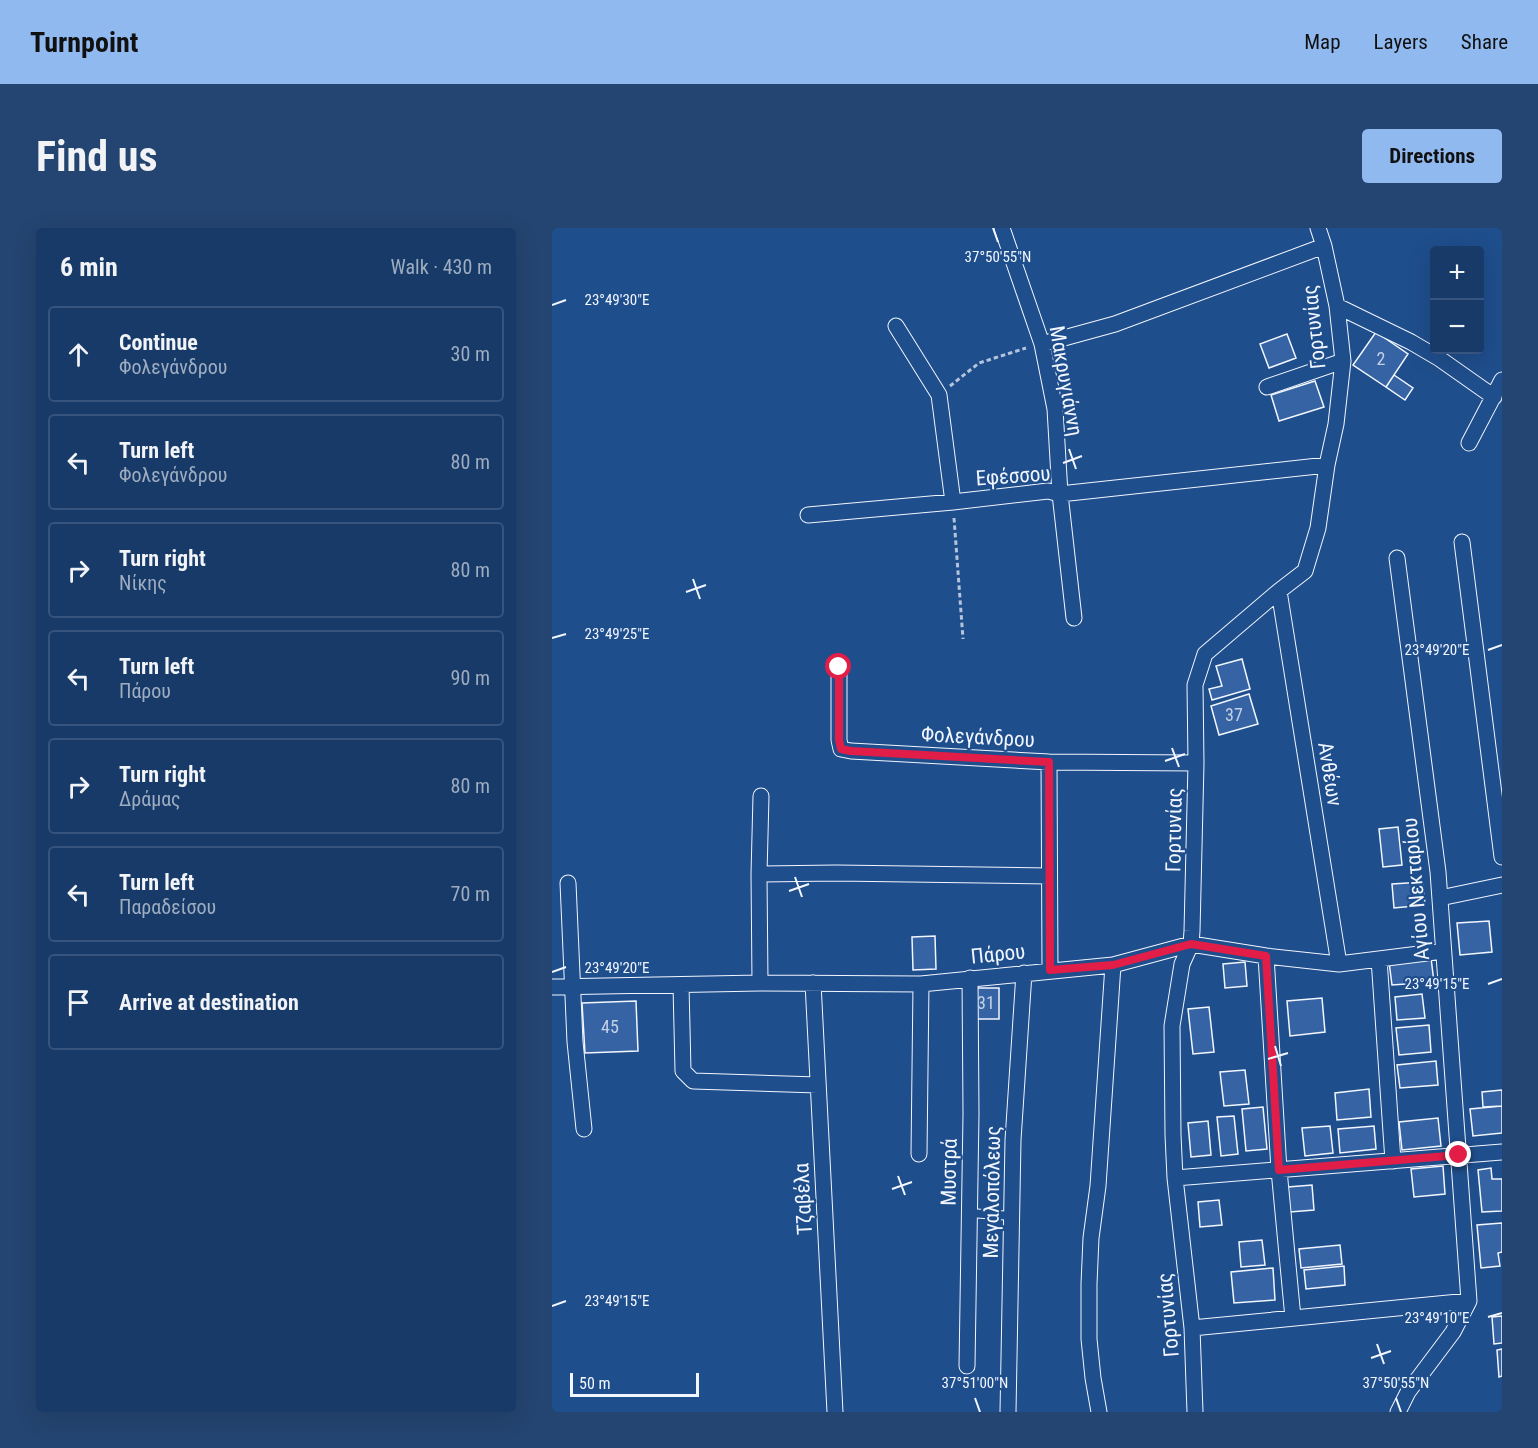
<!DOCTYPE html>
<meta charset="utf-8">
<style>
:root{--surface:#173a69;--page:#244571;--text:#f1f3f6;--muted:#9eadc0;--line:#36547d;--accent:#90b9f0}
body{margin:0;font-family:"Roboto Condensed",sans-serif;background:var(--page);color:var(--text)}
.controls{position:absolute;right:18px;top:18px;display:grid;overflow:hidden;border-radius:6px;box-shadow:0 6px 24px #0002}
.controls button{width:54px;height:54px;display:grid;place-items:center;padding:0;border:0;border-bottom:2px solid var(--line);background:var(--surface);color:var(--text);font:30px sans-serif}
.scale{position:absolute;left:18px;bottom:15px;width:129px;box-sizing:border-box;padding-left:6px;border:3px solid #f2f6ff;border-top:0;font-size:16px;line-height:21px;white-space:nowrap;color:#f2f6ff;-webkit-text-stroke:4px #1f4e8c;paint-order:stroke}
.stop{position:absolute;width:18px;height:18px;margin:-14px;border:4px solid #e11d48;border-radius:50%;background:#fff}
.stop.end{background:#e11d48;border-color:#fff;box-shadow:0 2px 6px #0008}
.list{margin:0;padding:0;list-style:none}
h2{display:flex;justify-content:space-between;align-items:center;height:78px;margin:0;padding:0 24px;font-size:26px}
h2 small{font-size:20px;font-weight:400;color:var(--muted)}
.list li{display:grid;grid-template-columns:39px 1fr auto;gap:18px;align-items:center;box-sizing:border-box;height:96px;margin:0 12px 12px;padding:0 12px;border:2px solid var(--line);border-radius:6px}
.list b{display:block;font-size:22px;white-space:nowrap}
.list p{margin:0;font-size:20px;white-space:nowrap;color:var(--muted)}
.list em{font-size:20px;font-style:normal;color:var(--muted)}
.icon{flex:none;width:33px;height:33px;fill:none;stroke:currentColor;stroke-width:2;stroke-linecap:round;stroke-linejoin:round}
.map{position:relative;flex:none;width:950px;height:1184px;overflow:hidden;border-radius:6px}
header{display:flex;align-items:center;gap:36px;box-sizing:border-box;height:84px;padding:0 30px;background:var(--accent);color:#111}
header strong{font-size:28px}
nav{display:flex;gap:33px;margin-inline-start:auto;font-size:21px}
.intro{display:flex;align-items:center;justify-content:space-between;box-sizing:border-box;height:144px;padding:0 36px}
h1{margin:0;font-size:42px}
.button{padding:15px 27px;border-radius:6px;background:var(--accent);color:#111;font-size:21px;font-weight:700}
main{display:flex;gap:36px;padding:0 36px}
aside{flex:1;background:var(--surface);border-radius:6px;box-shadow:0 6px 24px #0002}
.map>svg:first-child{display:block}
.building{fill:#3563a3;stroke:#f2f6ff;stroke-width:1.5}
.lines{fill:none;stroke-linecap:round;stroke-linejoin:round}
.lane-casing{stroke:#f2f6ff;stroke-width:10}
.street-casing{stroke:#f2f6ff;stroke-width:17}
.path{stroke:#b3c4dc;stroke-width:3;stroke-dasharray:4.5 3;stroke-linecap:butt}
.lane{stroke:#1f4e8c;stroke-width:8}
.street{stroke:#1f4e8c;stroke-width:15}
.route{stroke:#e11d48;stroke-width:8}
.ticks{fill:none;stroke:#f2f6ff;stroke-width:2}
.labels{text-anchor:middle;stroke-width:4.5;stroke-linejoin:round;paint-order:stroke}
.number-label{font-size:18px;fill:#c3d1e8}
.street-label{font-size:21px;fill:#f2f6ff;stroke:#1f4e8c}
.ticks-label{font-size:15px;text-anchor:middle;fill:#f2f6ff;stroke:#1f4e8c;stroke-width:4.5;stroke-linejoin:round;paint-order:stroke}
</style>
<header>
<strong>Turnpoint</strong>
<nav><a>Map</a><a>Layers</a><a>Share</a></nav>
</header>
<div class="intro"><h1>Find us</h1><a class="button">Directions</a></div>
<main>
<aside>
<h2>6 min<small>Walk · 430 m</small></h2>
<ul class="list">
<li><svg class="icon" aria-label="ahead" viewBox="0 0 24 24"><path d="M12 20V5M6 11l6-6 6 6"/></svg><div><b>Continue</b><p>Φολεγάνδρου</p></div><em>30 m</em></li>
<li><svg class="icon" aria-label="left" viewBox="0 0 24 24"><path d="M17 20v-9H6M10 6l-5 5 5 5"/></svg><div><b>Turn left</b><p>Φολεγάνδρου</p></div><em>80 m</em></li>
<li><svg class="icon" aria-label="right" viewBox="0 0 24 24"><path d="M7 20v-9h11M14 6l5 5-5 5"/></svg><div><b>Turn right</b><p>Νίκης</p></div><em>80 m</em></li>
<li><svg class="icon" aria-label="left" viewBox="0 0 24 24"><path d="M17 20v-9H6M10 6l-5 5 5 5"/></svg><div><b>Turn left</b><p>Πάρου</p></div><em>90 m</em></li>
<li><svg class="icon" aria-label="right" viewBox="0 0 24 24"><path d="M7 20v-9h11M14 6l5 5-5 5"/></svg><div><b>Turn right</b><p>Δράμας</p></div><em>80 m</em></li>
<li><svg class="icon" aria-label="left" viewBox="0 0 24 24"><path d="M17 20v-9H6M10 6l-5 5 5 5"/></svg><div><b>Turn left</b><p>Παραδείσου</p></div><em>70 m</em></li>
<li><svg class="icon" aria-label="arrive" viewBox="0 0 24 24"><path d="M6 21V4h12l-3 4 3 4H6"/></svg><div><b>Arrive at destination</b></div></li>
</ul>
</aside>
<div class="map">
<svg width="950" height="1184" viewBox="0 0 950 1184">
<rect width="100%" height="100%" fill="#1f4e8c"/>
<path class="building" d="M824,104L856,126L834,159L801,137Z
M735,106L744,130L717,140L708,116Z
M842,147L861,160L853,172L834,159Z
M763,153L772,179L727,193L719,167Z
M690,431L698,461L660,472L657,461L670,458L664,438Z
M697,466L706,496L667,507L659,478Z
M846,599L850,637L831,639L827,601Z
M871,654L873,677L842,680L840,656Z
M937,693L940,724L908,727L905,695Z
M383,708L384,741L361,742L360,709Z
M879,730L882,754L840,757L837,734Z
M693,734L695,758L673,760L671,736Z
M422,760H447V791H422Z
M870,766L873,790L845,792L843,769Z
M770,770L773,804L738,808L735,773Z
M84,773L86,823L33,825L30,775Z
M657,779L662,824L641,826L636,781Z
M877,797L879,824L847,827L844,800Z
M884,833L886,857L848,860L845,837Z
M693,842L697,876L672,878L668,844Z
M817,861L819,889L785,892L783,865Z
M950,862V878L931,879L930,864Z
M950,878V905L921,908L918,881Z
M711,879L715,921L694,923L690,881Z
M682,888L686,926L669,928L665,889Z
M886,890L889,918L850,922L847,894Z
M656,893L659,927L639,929L636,895Z
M778,898L781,925L753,928L750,900Z
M822,898L824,921L788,925L786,901Z
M891,938L893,966L862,969L859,941Z
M939,940L940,951H950V983L930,984L926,942Z
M760,957L762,982L738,984L736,959Z
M667,972L670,997L648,999L646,974Z
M950,995V1024L946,1025L948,1038L929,1040L925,997Z
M710,1012L713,1037L689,1039L687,1014Z
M788,1017L790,1036L749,1040L747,1021Z
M792,1038L793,1057L754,1061L752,1042Z
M721,1040L723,1072L682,1075L679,1044Z
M950,1088V1115L942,1116L940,1089Z
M950,1121V1148L947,1149L945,1122Z"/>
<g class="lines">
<defs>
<path id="lane" d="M418,985L460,988"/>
<path id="street" d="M450,0L490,116L503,181L508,266L522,390
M785,78L859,114L888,131L942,169
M344,98L387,167L401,274
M490,116L563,96L772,18
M715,159L791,133
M917,215L950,152
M256,287L401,274L496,263L508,266L775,237
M910,314L950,629
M845,330L886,644L917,1073L901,1104L856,1164L846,1184
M727,363L787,736
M287,439V512L289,521L299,523L497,534L644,535
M497,534L498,742
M207,646L284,645L497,648
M16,655L23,814L32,901
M888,670L950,657
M714,728L727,942L741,1090
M827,731L841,933
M208,755L207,646L209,568
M261,755L283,1184
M129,757L131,843L141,853L266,857
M0,759L208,755L369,756L561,737L639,716L714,728L787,736L891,723
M367,926L369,756
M623,950L950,924
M640,1100L917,1073
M415,1138L419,886L418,750
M456,1184L461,912L472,745
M547,1184L541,1150L537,1111V1056L539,1010L546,958L561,737
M643,1184L640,1100L623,950L621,907L620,798L630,736L639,716L640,703L644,535L643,457L653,426L727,363L753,343L766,300L775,237L784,196L791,133L785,78L772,18L766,0"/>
</defs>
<use href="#lane" class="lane-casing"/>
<use href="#street" class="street-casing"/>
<path class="path" d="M398,158L427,135L474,120
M402,290L411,411"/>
<use href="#lane" class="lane"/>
<use href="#street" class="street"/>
</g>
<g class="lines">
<path class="route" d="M287,439V512L289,521L299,523L497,534L498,742L561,737L639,716L714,728L727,942L907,927"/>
</g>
<path class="ticks" d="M441,0L446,14M0,77L14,72M517,221L524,241M511,235L530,228M141,351L148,371M134,364L154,357M0,410L14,406M936,422L950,417M620,520L627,539M613,533L633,526M243,649L250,669M237,663L257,656M0,744L14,739M936,756L950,751M723,818L729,838M716,831L736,825M346,948L353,967M340,961L360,954M0,1078L14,1073M936,1089L950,1085M825,1116L832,1136M819,1130L839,1123M423,1170L428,1184M844,1170L849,1184"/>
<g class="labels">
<g class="number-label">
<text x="829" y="137">2</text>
<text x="682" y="493">37</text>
<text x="434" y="781">31</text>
<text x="58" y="805">45</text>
</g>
<g class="street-label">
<text transform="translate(762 99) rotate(-96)" y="7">Γορτυνίας</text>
<text transform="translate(514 153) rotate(80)" y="7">Μακρυγιάννη</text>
<text transform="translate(461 248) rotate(-4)" y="7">Εφέσσου</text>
<text transform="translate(426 509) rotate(3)" y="7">Φολεγάνδρου</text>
<text transform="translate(778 546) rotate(81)" y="7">Ανθέων</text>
<text transform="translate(622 602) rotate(-89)" y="7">Γορτυνίας</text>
<text transform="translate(864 661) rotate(-95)" y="7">Αγίου Νεκταρίου</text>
<text transform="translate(446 726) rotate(-6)" y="7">Πάρου</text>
<text transform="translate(397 944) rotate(-89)" y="7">Μυστρά</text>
<text transform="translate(440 964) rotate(-89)" y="7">Μεγαλοπόλεως</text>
<text transform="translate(251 971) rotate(-93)" y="7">Τζαβέλα</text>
<text transform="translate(616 1087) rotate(-95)" y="7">Γορτυνίας</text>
</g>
</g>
<g class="ticks-label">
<text x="446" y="34">37°50'55"N</text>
<text x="65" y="77">23°49'30"E</text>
<text x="65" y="411">23°49'25"E</text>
<text x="885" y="427">23°49'20"E</text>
<text x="65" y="745">23°49'20"E</text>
<text x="885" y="761">23°49'15"E</text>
<text x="65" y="1078">23°49'15"E</text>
<text x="885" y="1095">23°49'10"E</text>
<text x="423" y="1160">37°51'00"N</text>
<text x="844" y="1160">37°50'55"N</text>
</g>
</svg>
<div class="controls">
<button>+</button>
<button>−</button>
</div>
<div class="scale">50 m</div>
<div class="stop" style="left:287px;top:439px"></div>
<div class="stop end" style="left:907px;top:927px"></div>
</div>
</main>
